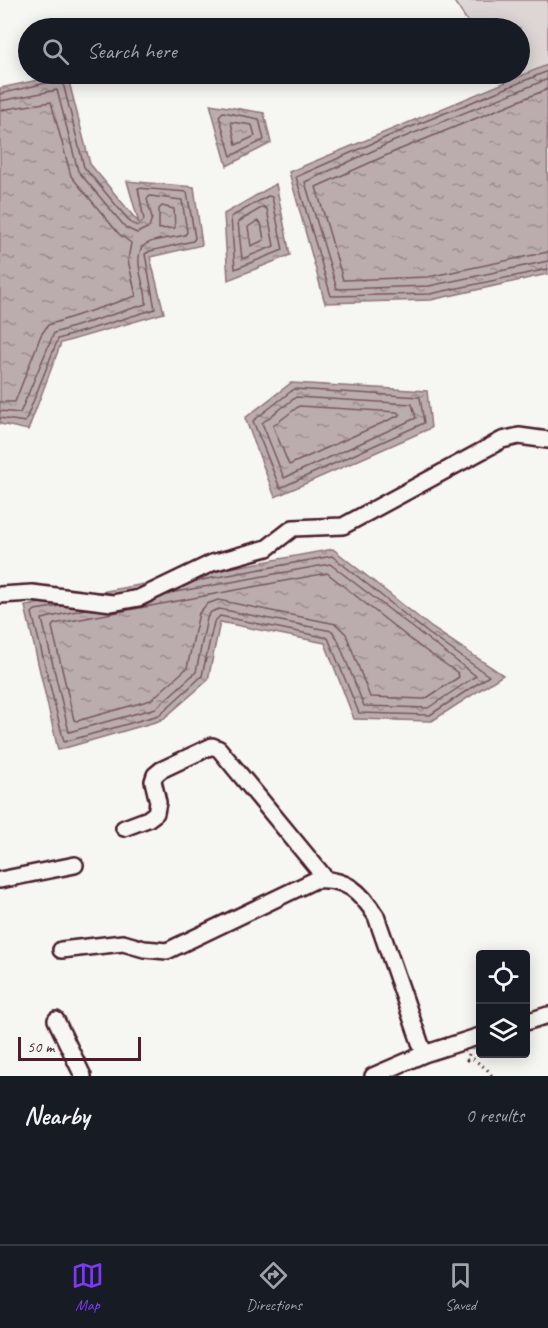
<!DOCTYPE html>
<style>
:root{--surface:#171b24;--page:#20242c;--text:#f1f3f6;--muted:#9ea1a6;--line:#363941;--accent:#7c3aed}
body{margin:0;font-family:Caveat,sans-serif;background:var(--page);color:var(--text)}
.controls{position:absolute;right:18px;bottom:18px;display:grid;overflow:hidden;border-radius:6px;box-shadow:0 3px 15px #0003}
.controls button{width:54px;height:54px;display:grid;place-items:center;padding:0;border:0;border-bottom:2px solid var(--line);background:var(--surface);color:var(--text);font:30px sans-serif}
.scale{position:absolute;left:18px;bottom:15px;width:123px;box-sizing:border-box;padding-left:6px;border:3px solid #4a1f2b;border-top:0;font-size:16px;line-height:21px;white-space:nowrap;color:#4a1f2b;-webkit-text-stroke:4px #f6f6f2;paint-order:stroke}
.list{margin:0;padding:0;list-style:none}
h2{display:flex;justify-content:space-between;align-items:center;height:78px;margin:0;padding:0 24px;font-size:26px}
h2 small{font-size:20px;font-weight:400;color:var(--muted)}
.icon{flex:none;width:33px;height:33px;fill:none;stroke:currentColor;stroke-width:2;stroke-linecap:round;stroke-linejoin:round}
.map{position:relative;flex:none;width:548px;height:1076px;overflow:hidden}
.search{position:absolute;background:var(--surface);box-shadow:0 3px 15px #0003;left:18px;right:18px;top:18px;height:66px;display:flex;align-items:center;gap:15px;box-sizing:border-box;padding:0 21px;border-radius:33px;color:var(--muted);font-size:22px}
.sheet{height:168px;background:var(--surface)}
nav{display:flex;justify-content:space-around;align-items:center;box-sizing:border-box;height:84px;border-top:2px solid var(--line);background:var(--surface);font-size:16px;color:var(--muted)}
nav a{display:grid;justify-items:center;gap:3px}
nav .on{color:var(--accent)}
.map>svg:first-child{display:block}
.green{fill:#ddd6d5;stroke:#947a80;stroke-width:1.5}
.water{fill:url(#water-ripples);stroke:#8e747a;stroke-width:1.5}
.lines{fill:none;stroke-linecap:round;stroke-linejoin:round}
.shore{stroke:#77585f;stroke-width:1.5}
.minor-casing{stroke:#4a1f2b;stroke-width:20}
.path{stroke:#4a1f2b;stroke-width:3;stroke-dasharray:1.5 4.5;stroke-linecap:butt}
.minor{stroke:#f6f6f2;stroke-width:15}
</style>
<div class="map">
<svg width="548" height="1076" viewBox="0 0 548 1076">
<defs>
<pattern id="water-ripples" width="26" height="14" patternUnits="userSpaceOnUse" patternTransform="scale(1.5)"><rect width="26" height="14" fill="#bbadae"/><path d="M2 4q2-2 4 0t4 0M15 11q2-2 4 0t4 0" fill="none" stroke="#9a8c8e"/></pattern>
</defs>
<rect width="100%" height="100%" fill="#f6f6f2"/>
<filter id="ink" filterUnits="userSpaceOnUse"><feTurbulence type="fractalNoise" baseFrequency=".0167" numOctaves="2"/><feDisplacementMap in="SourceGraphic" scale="12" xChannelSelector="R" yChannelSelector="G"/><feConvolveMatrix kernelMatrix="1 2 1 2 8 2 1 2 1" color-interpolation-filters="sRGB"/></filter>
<g filter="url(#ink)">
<path class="green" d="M453,0H548V140L503,74H520V28H472Z"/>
<path class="water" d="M547,65L548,274L431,300L325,303L289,172Z
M67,74L90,164L139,223L127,181L194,187L202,245L150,257L164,313L61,343L28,430L0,424V88Z
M210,104L264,113L271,143L227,166Z
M276,184L290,255L228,280L224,214Z
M291,383L427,391L431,428L275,497L245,418Z
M333,549L432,628L503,675L432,721L354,719L325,643L220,622L208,680L162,720L58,750L25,606Z"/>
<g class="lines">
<path class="shore" d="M548,71L389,136L296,177L331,296L430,294L548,269
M548,79L392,142L305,182L337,289L429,286L548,261
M548,89L396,151L316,187L343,280L428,277L548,252
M0,94L62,79L84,167L131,223L138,226L144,220L138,188L187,192L195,238L193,241L150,251L145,254L155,309L58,339L25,422L0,418
M0,101L57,90L78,171L126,228L137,233L149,227L152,218L147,199L150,196L182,200L187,232L185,235C148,243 131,237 142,281C144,289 147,297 146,304L54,333L20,413L0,411
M0,110L51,102L71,176L119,234L131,243L128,260L136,296L48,325L41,335L15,402H0
M223,112L259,119L264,140L231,156L219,116Z
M231,122L252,125L255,136L236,145Z
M268,196L272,197L283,250L235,269L231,217Z
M162,206L174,209L175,228L159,229V209Z
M263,207L267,209L274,246L242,259L238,222Z
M257,221L261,223L264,240L251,246L248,227Z
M294,389L420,397L424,423L280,488L253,421Z
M296,397L412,404L416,418L284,478L262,423Z
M299,406L397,412L400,415L289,465L273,426Z
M327,573L419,646L458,673L459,677L425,699L370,697L346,634L336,624L218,600L207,604L199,613L187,668L151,700L77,721L74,720L52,627L54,624Z
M60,606L35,610L32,613L64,742L159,715L202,676L214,622L220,616L328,638L359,713L430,715L489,676L428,633L332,556L196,581
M85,609L42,619L69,732L156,708L196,672L207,618L211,612L219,609L332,631L337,638L364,706L428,708L476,676L330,564L170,593"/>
<defs>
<path id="minor" d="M0,595L32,593L112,603L139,598L212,563L267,548L293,528L343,526L502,440L519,436L548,440
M124,828L148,819L156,813L158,802L153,781L155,775L161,770L212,746L219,749L326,879
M0,880L75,865
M61,950L123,943L144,949L167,951L315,880C346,877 361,892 376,916L424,1054
M56,1020L83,1076
M526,1022L548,1015
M373,1076L424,1054L480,1036"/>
</defs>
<use href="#minor" class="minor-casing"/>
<path class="path" d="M469,1054L467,1060L473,1059L487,1069L492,1076"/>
<use href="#minor" class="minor"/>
</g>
</g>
</svg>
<div class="controls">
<button><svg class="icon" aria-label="locate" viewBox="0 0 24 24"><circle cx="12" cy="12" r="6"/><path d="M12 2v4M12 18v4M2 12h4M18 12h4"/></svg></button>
<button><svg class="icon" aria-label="layers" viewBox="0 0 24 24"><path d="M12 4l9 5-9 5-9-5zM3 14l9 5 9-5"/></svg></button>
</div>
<div class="scale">50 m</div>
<div class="search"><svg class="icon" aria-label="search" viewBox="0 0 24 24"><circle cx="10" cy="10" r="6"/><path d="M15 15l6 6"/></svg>Search here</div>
</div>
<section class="sheet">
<h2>Nearby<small>0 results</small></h2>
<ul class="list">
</ul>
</section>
<nav>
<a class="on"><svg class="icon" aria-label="map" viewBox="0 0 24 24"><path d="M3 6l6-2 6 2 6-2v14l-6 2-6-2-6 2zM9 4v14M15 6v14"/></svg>Map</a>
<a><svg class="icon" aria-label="directions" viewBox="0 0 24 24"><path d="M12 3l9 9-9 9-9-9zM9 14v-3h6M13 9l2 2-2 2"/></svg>Directions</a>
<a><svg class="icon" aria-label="saved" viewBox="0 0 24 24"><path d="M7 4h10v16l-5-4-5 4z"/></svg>Saved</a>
</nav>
